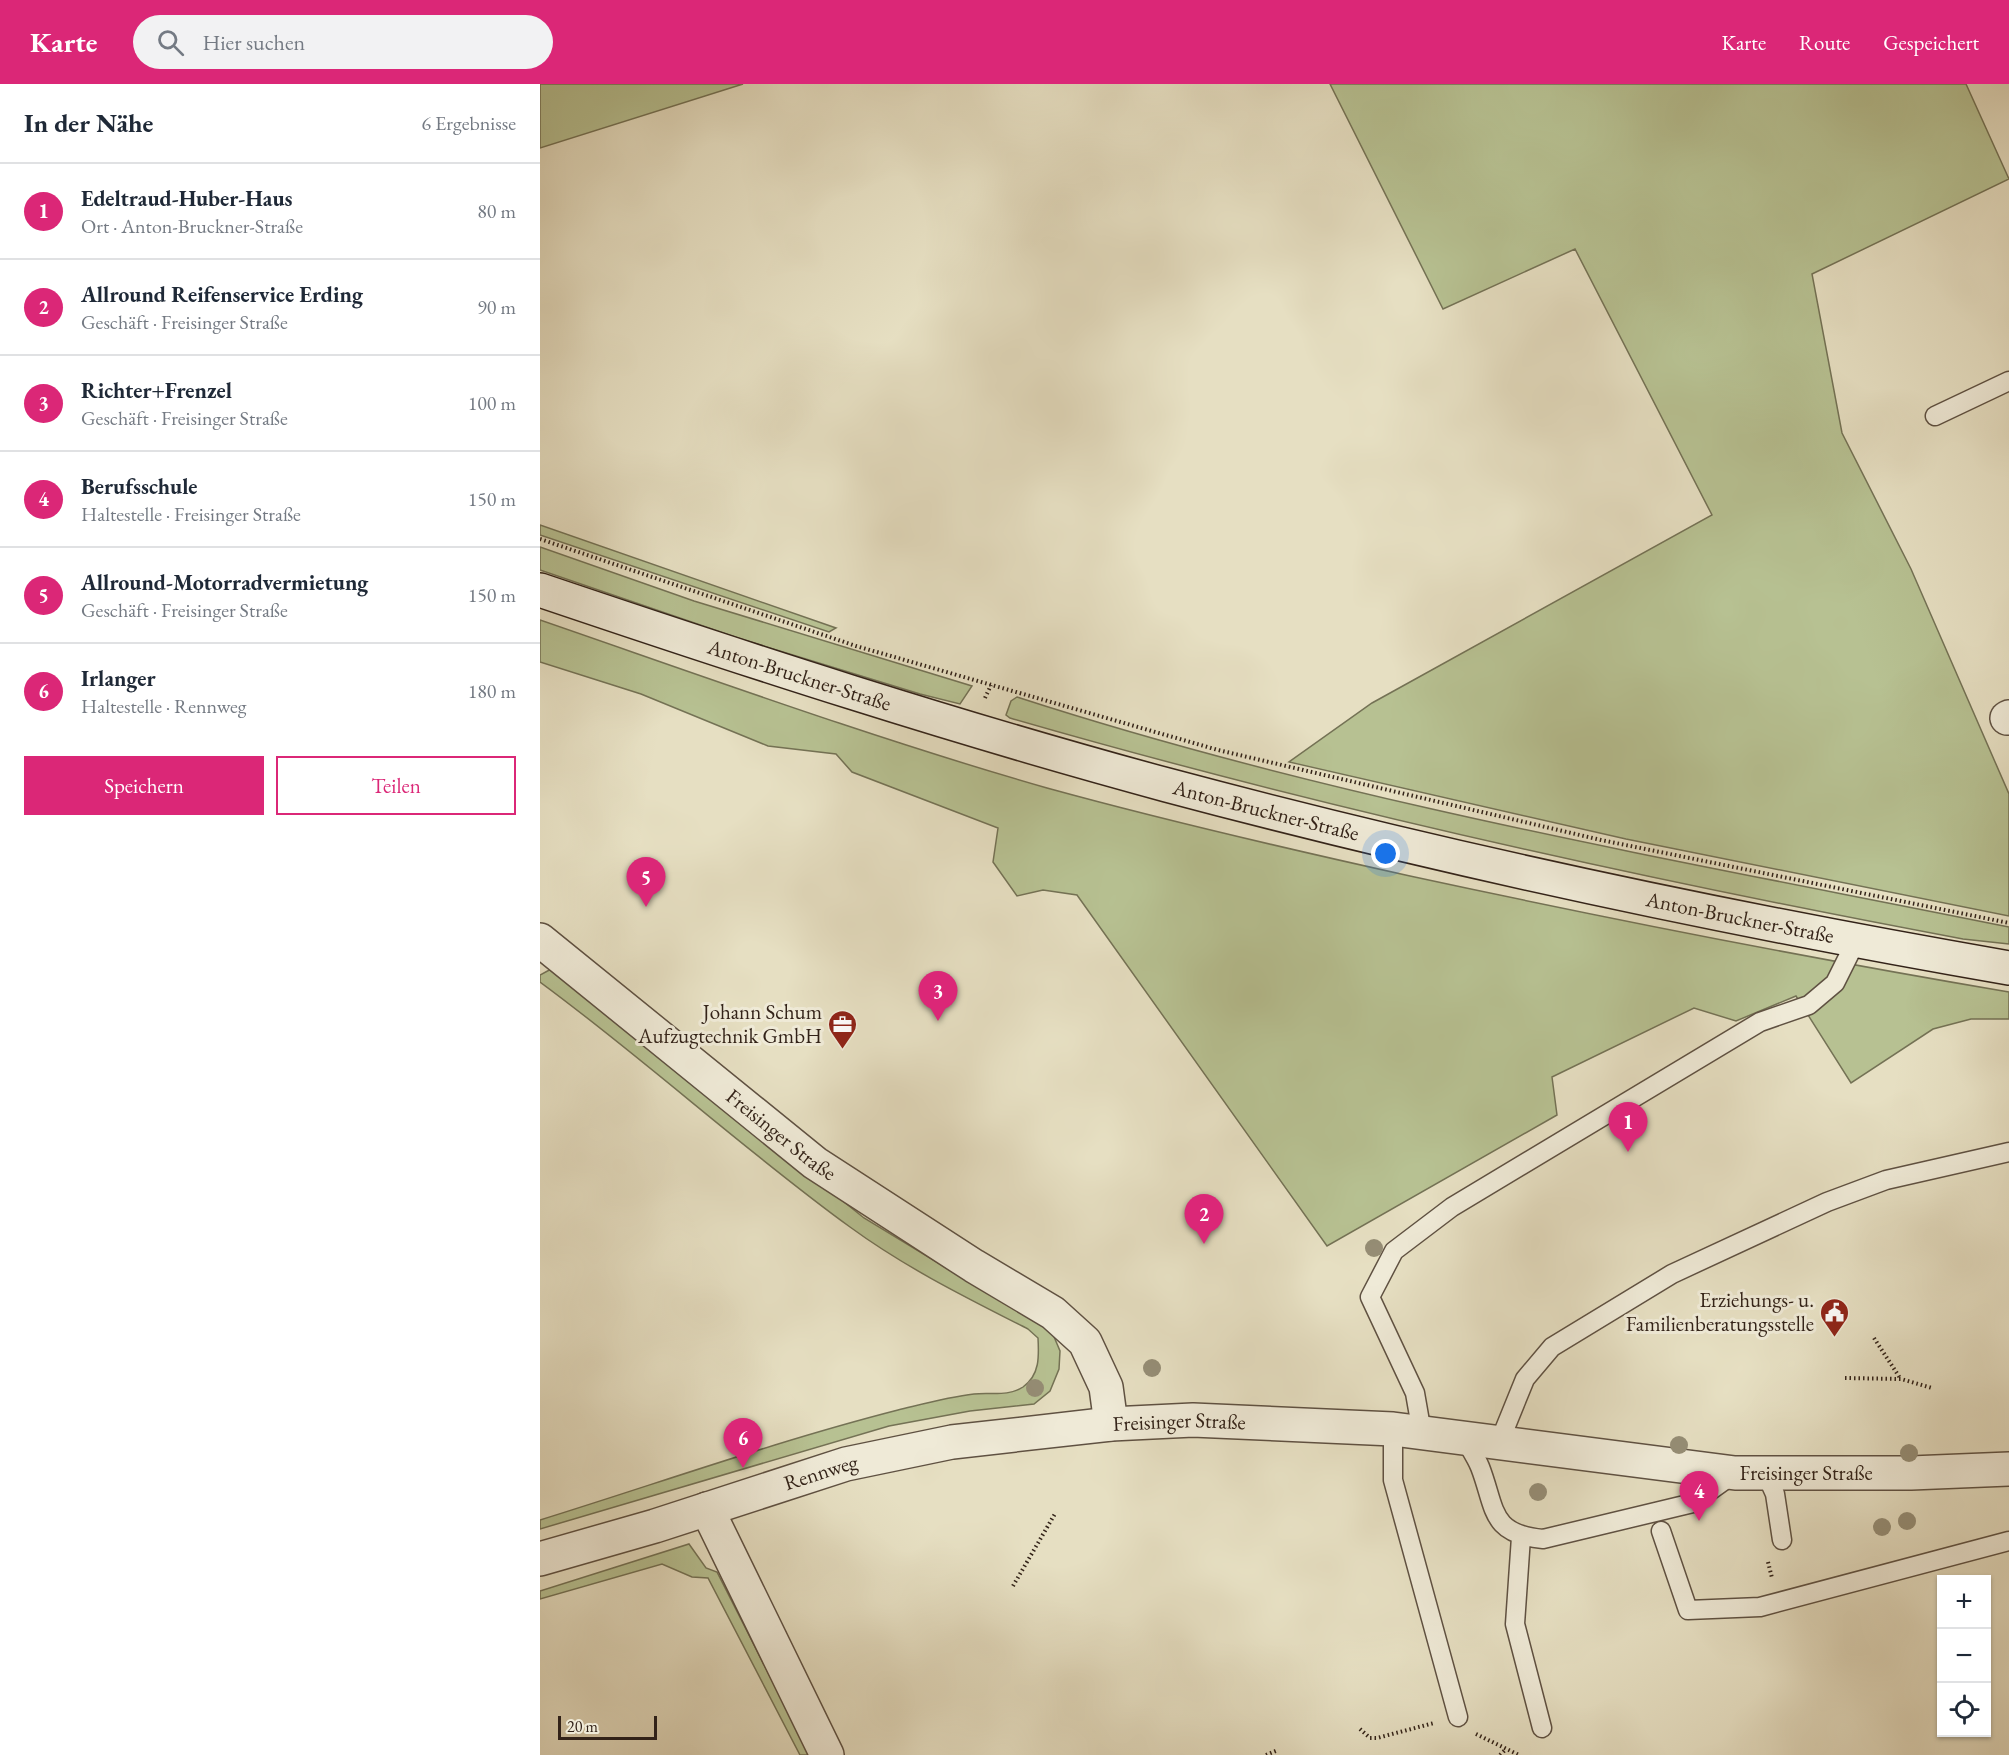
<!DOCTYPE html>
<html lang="de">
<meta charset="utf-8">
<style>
:root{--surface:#fff;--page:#f2f2f3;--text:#1f2937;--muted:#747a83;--line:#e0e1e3;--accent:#db2777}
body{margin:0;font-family:"EB Garamond",serif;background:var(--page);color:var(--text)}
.controls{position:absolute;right:18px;bottom:18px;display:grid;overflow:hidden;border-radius:0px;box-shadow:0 2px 4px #0004}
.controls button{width:54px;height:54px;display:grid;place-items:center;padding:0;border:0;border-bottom:2px solid var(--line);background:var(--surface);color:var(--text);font:30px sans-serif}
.scale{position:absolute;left:18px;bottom:15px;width:99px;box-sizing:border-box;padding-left:6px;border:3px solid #322218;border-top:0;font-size:16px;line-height:21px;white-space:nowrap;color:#322218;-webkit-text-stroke:4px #efead7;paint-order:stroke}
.you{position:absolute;left:846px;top:770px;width:21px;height:21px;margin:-15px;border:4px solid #fff;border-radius:50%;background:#1a73e8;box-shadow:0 0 0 9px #1a73e833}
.badge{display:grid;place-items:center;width:39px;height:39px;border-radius:50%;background:var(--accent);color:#fff;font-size:20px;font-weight:700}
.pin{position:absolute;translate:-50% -50px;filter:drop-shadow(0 2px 3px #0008)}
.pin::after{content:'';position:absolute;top:32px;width:21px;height:18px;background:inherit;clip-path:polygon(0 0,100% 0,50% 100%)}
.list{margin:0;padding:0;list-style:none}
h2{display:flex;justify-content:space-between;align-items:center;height:78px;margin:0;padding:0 24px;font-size:26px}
h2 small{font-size:20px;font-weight:400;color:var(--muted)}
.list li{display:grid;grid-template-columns:39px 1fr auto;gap:18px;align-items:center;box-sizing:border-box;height:96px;padding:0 24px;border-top:2px solid var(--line)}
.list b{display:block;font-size:22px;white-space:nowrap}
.list p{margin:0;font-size:20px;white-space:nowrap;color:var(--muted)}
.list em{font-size:20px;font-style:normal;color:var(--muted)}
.actions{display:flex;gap:12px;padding:18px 24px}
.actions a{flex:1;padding:14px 0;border:2px solid var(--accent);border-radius:0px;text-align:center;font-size:21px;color:var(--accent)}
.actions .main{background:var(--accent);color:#fff}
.icon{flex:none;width:33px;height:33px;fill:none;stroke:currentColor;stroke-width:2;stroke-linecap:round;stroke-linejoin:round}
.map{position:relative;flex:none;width:1469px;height:1671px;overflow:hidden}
header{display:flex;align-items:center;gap:36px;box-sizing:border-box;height:84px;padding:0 30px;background:var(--accent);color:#fff}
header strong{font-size:28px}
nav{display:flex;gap:33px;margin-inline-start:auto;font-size:21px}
.search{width:420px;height:54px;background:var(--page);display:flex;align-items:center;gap:15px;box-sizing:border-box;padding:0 21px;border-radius:33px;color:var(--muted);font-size:22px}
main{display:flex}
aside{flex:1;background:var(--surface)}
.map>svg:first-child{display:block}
.green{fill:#b7c192;stroke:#747255;stroke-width:1.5}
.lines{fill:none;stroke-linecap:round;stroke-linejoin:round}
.service-casing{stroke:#5f5142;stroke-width:21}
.minor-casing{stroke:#5f5142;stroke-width:36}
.secondary-casing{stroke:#322218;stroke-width:36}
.path{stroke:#322218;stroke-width:4;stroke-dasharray:1.5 3;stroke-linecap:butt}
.service{stroke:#efead7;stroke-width:18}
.minor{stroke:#efead7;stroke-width:33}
.secondary{stroke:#efead7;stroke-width:33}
.tree{fill:#958d75}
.labels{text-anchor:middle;stroke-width:6;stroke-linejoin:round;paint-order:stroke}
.street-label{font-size:21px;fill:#322218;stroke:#efead7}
.poi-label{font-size:21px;fill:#322218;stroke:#efead7;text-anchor:end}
</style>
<header>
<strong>Karte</strong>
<div class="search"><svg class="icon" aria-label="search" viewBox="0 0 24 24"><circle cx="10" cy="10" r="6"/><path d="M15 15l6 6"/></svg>Hier suchen</div>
<nav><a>Karte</a><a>Route</a><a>Gespeichert</a></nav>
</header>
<main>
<aside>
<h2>In der Nähe<small>6 Ergebnisse</small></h2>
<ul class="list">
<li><span class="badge">1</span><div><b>Edeltraud-Huber-Haus</b><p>Ort · Anton-Bruckner-Straße</p></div><em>80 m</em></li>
<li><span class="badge">2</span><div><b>Allround Reifenservice Erding</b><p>Geschäft · Freisinger Straße</p></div><em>90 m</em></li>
<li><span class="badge">3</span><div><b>Richter+Frenzel</b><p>Geschäft · Freisinger Straße</p></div><em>100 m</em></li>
<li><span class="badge">4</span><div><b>Berufsschule</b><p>Haltestelle · Freisinger Straße</p></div><em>150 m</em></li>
<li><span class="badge">5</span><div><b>Allround-Motorradvermietung</b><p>Geschäft · Freisinger Straße</p></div><em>150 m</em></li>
<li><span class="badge">6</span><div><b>Irlanger</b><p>Haltestelle · Rennweg</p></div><em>180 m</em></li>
</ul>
<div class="actions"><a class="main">Speichern</a><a>Teilen</a></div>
</aside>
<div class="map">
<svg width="1469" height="1671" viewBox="0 0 1469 1671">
<rect width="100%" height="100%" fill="#e6dfc2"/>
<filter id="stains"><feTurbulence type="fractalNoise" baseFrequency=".00333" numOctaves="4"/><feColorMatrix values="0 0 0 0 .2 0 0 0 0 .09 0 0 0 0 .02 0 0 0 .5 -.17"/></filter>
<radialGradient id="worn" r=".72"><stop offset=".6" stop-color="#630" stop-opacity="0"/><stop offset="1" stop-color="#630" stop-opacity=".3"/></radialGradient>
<path class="green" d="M0,0H203L0,64Z
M790,0H1426L1469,95L1272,190L1302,349L1371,485L1469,710V832L1086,755L749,678L832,619L1172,431L1035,165L903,225Z
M0,441L296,544L289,548L0,451Z
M0,463L154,517L432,602L420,620L380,610L204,556L0,486Z
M0,536C168,594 336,655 507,704C627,737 748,765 870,792C1069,835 1268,874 1469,908V935H1431L1393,945L1311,999L1256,912L1196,937L1154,924L1012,993L1017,1031L787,1162L537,811L503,806L477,812L453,778L458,744L312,688L296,670L228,662L101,610L0,578Z
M477,613C800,718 1137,776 1469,843V860L1423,855C1102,795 784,725 470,634L466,631L471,617Z
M13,884L324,1134L512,1248L520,1267L519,1285L510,1307L494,1320L430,1327L349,1342L0,1445V1436C119,1399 237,1357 358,1326C383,1320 408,1313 434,1310C450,1308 468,1313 483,1303C500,1291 499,1272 498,1254L488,1245C427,1214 366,1184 310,1143C204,1066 106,976 0,898V891Z
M149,1460L166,1484L177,1488L270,1671H260L168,1494L152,1493L122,1480L0,1515V1507Z"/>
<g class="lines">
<defs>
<path id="service" d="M1395,332L1469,297
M853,1345V1396L918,1633
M882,1349L875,1309L830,1213L854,1167L912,1123L1220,938L1269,921L1295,899L1316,857
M924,1354C929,1363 936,1373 940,1383C956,1424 949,1450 1003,1455L1153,1419L1195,1389
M959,1359L985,1295L1012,1263L1132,1190L1287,1118L1346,1096L1469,1068
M1226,1390L1235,1410L1242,1456
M1121,1447L1148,1526L1220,1523L1469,1457
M981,1453L975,1540L1002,1644"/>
<g id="minor">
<path d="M1467,634L1469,633"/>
<path id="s1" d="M0,856L275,1079L434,1182L513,1229L545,1258L566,1303L571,1340"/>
<path d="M167,1425L287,1671"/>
<path id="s2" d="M0,1475L115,1442L306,1380L412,1358L571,1340L653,1336L853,1345L1195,1389H1371L1469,1385"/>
</g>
<g id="secondary">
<path id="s3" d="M0,506C207,576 416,644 627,701C904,775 1186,835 1469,884"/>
</g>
</defs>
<use href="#service" class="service-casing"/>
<use href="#minor" class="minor-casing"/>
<use href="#secondary" class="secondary-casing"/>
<path class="path" d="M0,455L316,562L678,666L1061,756L1469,839
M445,614L451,601
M1334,1254L1360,1294
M1305,1294L1361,1295L1392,1304
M1228,1478L1232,1494
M473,1502L516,1428
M820,1645L830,1654H837L894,1639
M936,1650L979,1671
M726,1671L738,1666
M960,1671L966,1665"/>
<use href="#service" class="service"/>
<use href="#minor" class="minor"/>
<use href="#secondary" class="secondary"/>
</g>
<g class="tree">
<circle cx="834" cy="1164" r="9"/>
<circle cx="612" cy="1284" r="9"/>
<circle cx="495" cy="1304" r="9"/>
<circle cx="1139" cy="1361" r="9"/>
<circle cx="1369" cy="1369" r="9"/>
<circle cx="998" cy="1408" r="9"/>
<circle cx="1367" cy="1437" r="9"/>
<circle cx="1342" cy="1443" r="9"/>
</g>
<defs>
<symbol id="office-pin" viewBox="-11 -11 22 30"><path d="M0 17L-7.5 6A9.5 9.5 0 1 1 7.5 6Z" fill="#8f2418" stroke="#efead7"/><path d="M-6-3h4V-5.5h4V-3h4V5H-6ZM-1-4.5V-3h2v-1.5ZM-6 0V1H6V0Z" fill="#fff"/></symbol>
<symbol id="civic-pin" viewBox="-11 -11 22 30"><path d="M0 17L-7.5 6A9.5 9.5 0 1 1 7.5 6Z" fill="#8f2418" stroke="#efead7"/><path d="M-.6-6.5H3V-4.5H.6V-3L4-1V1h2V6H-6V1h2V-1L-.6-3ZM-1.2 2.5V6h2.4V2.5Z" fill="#fff"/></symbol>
</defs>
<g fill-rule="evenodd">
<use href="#office-pin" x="286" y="924" width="33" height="45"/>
<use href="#civic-pin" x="1278" y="1212" width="33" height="45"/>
</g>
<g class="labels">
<g class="street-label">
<text dy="7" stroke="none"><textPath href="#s3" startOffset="273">Anton-Bruckner-Straße</textPath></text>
<text dy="7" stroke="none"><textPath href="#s3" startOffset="759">Anton-Bruckner-Straße</textPath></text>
<text dy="7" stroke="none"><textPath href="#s3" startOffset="1245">Anton-Bruckner-Straße</textPath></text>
<text dy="7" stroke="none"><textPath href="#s1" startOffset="310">Freisinger Straße</textPath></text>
<text dy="7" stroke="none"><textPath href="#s2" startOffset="657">Freisinger Straße</textPath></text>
<text dy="7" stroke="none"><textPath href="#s2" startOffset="294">Rennweg</textPath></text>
<text dy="7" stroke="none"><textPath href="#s2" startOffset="1287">Freisinger Straße</textPath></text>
</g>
<g class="poi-label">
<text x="282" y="935">Johann Schum<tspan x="282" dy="24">Aufzugtechnik GmbH</tspan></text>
<text x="1274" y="1223">Erziehungs- u.<tspan x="1274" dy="24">Familienberatungsstelle</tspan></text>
</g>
</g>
<rect width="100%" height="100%" filter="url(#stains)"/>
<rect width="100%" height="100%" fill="url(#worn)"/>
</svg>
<div class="controls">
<button>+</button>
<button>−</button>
<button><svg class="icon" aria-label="locate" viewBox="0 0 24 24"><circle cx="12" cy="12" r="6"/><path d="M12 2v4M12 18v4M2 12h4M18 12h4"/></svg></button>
</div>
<div class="scale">20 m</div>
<div class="you"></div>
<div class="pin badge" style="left:1088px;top:1068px">1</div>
<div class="pin badge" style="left:664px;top:1160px">2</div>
<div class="pin badge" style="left:398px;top:937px">3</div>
<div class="pin badge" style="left:1159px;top:1437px">4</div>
<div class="pin badge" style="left:106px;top:823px">5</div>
<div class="pin badge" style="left:203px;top:1384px">6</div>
</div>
</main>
